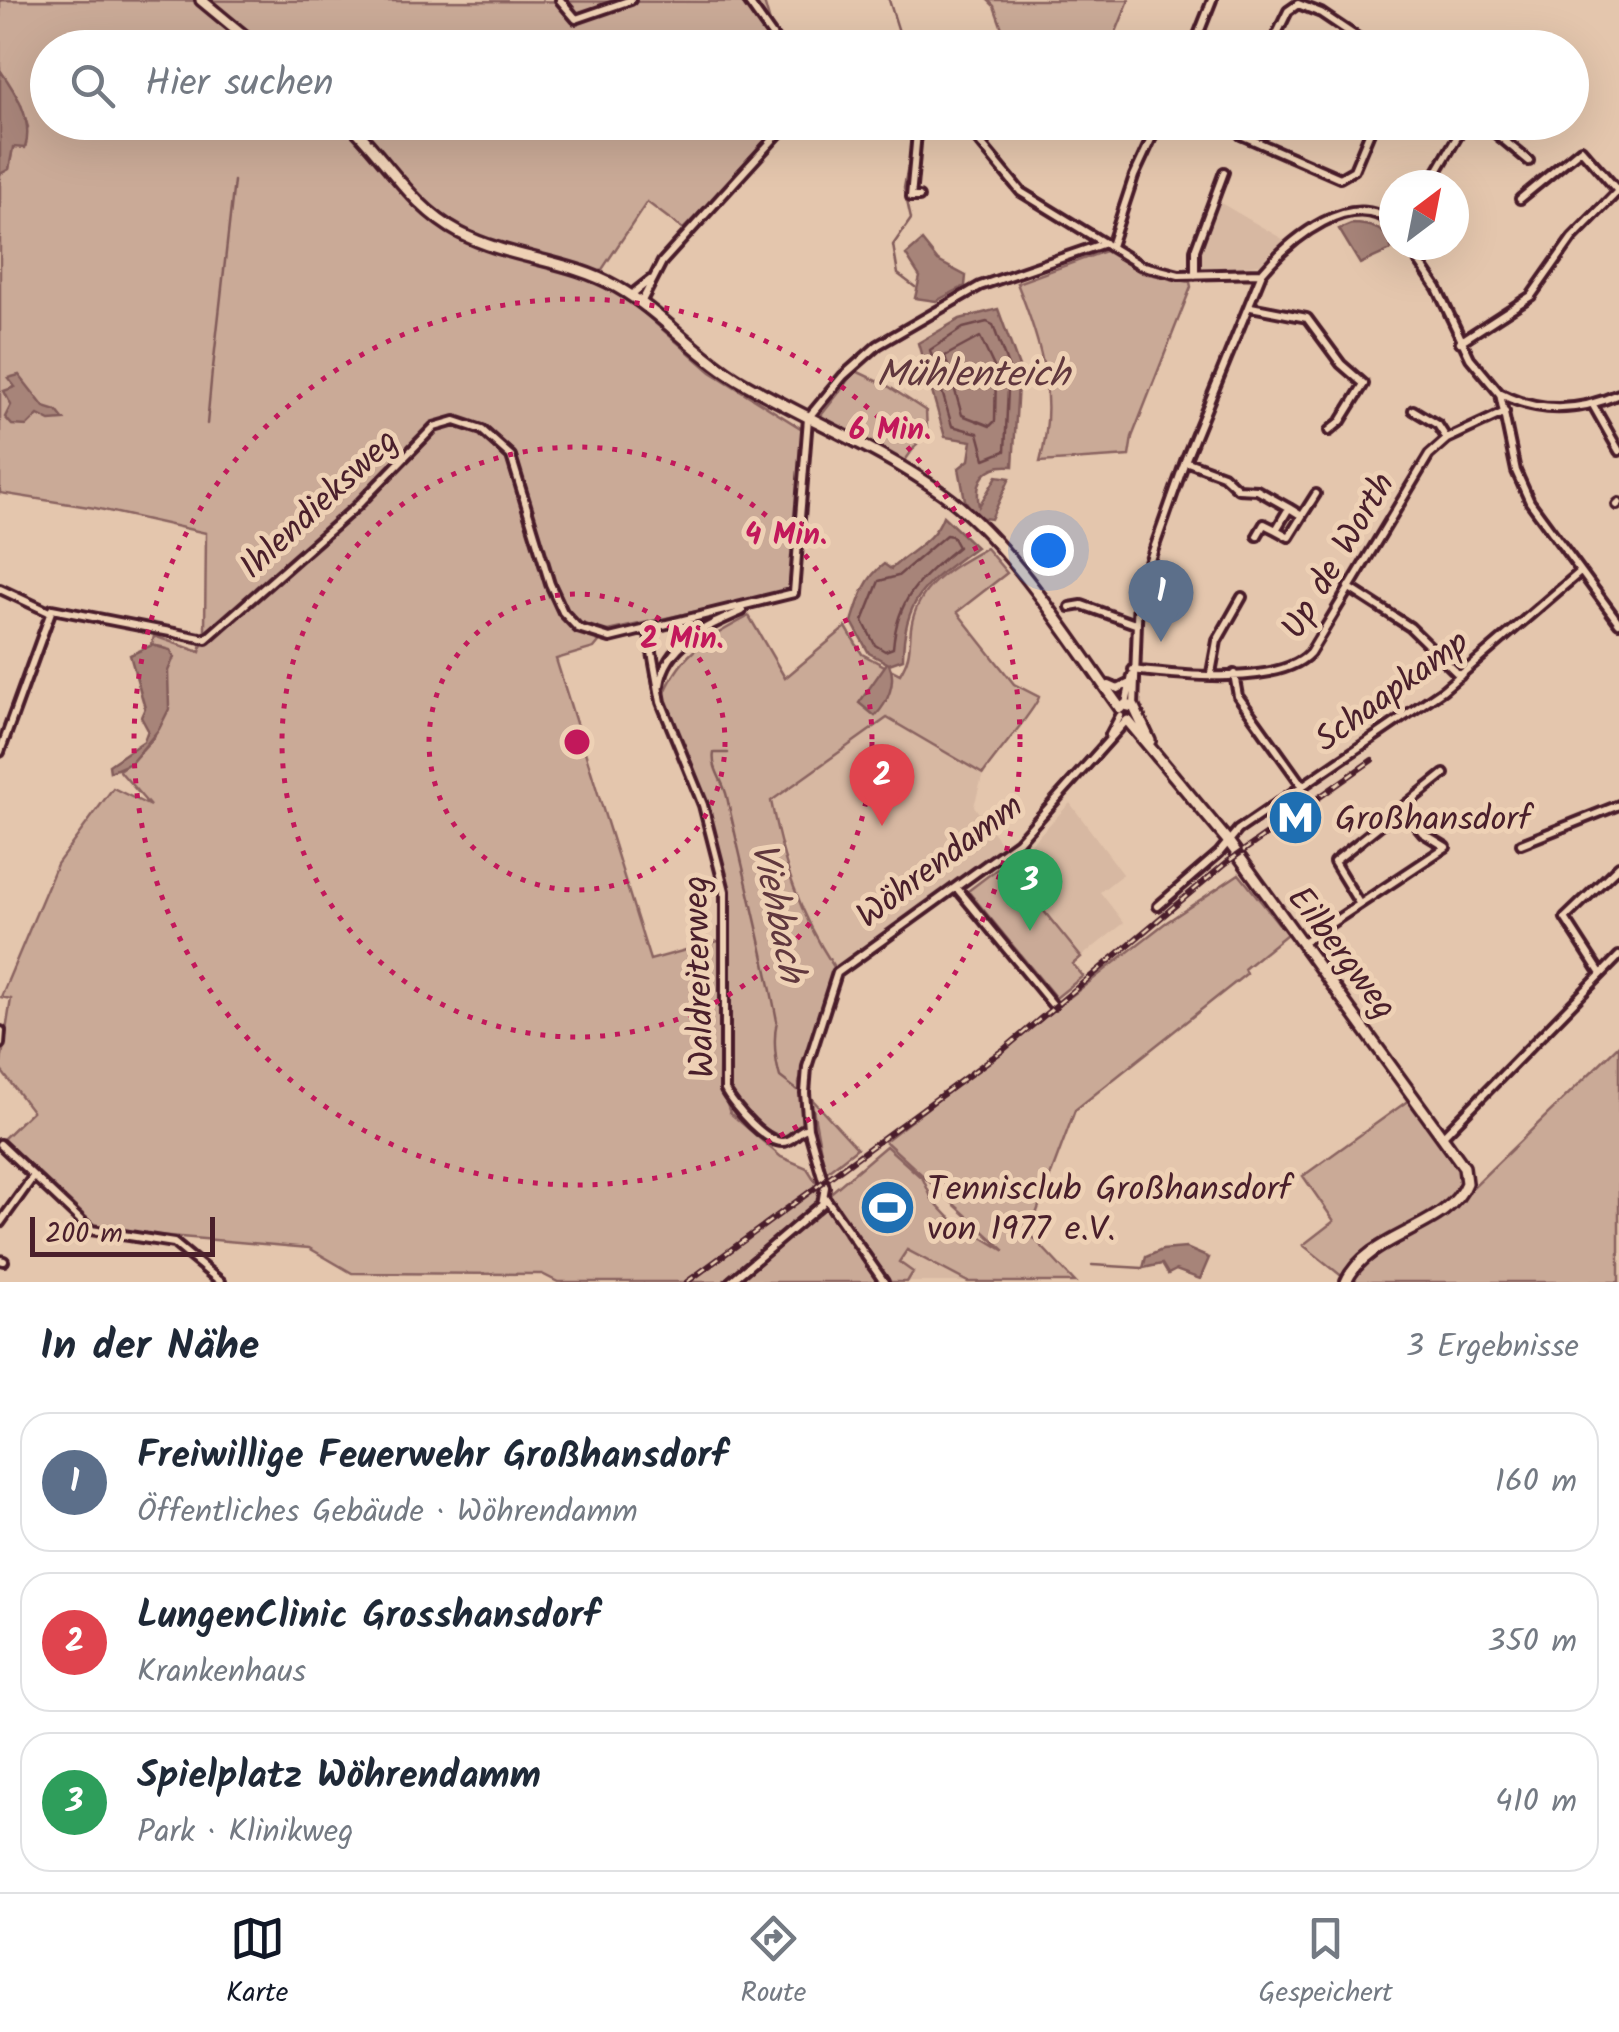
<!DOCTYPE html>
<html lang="de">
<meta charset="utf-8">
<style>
:root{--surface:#fff;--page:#f2f2f3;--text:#1f2937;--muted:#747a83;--line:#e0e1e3;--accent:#111827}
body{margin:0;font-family:Kalam,sans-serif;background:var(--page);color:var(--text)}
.compass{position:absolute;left:1379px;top:170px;width:90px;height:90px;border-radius:50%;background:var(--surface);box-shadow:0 10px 40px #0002;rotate:32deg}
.scale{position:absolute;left:30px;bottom:25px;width:185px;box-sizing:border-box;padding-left:10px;border:5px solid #4a1f2b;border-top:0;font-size:28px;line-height:35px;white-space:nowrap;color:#4a1f2b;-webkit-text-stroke:8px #eed1b5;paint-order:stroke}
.you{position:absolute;left:1048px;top:550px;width:35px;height:35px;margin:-25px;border:8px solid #fff;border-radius:50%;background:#1a73e8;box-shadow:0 0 0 15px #1a73e833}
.badge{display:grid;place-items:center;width:65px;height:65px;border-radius:50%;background:var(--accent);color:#fff;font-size:32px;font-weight:700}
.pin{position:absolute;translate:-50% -82px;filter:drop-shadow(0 2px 5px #0008)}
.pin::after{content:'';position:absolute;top:52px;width:35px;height:30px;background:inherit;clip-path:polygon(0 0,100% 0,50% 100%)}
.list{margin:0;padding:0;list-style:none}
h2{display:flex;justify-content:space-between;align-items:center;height:130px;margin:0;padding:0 40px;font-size:42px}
h2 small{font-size:32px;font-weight:400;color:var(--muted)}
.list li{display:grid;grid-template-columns:65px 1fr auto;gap:30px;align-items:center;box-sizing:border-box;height:140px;margin:0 20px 20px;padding:0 20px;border:2px solid var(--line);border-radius:30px}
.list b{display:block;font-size:38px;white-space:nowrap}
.list p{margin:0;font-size:32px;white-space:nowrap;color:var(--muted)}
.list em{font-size:32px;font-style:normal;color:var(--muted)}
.icon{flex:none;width:55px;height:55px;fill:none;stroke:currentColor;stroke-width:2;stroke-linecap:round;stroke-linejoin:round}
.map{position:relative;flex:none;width:1619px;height:1282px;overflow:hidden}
.search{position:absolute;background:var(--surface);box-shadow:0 10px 40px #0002;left:30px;right:30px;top:30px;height:110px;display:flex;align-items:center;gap:25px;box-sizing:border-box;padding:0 35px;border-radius:55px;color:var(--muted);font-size:38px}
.sheet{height:610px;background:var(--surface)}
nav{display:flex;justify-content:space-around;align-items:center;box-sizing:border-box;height:140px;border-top:2px solid var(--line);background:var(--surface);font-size:28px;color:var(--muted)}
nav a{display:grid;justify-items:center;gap:5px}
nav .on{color:var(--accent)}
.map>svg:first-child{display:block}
.built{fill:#d7b8a2}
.green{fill:#caaa97;stroke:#8a6461;stroke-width:2.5}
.water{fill:#a78479;stroke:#825c5a;stroke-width:2.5}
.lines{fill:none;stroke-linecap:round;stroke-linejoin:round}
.shore{stroke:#6f474a;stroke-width:2.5}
.stream{stroke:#825c5a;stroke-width:2.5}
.minor-casing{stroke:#4a1f2b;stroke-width:14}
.secondary-casing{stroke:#4a1f2b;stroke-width:16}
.minor{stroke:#eed1b5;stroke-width:6}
.secondary{stroke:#eed1b5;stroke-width:9}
.rail-casing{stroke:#4a1f2b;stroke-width:6}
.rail{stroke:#eed1b5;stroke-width:2.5;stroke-dasharray:8;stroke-linecap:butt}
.ring{fill:none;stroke:#c2185b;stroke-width:5;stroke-dasharray:5 10}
.labels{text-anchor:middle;stroke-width:10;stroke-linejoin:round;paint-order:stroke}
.street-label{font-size:35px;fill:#4a1f2b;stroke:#eed1b5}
.poi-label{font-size:35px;fill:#4a1f2b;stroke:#eed1b5;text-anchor:start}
.water-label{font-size:38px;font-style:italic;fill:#61383e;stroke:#eed1b5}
.centre{fill:#c2185b;stroke:#eed1b5;stroke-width:5}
.ring-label{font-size:30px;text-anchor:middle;font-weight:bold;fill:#c2185b;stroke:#eed1b5;stroke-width:10;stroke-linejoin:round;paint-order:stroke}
</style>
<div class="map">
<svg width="1619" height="1282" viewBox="0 0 1619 1282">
<rect width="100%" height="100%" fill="#e4c6ad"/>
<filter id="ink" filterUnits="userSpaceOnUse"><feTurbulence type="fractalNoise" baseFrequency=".01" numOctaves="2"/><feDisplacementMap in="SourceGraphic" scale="20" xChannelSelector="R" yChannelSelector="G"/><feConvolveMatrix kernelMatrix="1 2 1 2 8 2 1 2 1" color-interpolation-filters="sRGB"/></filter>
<g filter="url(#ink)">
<path class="built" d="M1219,202L1286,241L1262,264L1199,270V250Z
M887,718L983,774L974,806L1002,845L834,967L804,921L771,800Z
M1070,803L1123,874L1100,892L1124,923L1081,957L1018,879L1039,862L1028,847Z
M907,1250L921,1259L924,1255L968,1282H907L913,1271L899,1262Z"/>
<path class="green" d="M0,0L764,2L777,47L48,48V122L786,123L683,229L647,202L595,280L631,302L711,372L802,429L792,590L608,631L594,648L556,659L650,960L722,940L725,892L703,804L661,702C679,653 705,640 749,616L785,678L846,627L862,654L900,674C911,656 909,648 911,628C917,585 952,567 986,548L1007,573L957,612L1014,684L1039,697C1036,709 994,757 983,774L887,718L771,801C784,865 798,911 834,967L799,1083L803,1122L788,1138C768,1134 735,1110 729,1089C723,1072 727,1045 727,1026L720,1024L719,1081L730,1113L781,1157L807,1168L880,1282H558L542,1274L352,1273L309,1248L100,1230L3,1139L32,1111L0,1069L11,999L1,997L57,864L113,788L150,806L119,770C170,735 172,705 162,647L152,645L154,636L200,652L205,630L206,533L95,508L0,493V174L9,169L13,147L28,127L20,102L0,70Z
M988,0H1129L1110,47L1009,48L994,6Z
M1105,251L1143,273L1190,282L1191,287L1132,437L1129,456L1040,462C1058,397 1041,343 1017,283Z
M856,371L888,386L926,411L927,430L904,462L819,418Z
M1005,863L1081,957L1073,964L1083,976L1056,998L968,891Z
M1239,874L1287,934L1244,969L1246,974L1075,1110L1029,1233L1075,1282H968L907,1250L899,1262L913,1272L907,1282H888L827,1196L886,1146L923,1179L932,1199L949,1217L1005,1251L885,1141L1164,924Z
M1619,1045V1282H1349L1303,1245L1334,1221L1303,1176L1409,1100L1474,1186Z
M811,1098L857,1148L825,1173Z"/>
<path class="water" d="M0,70C15,91 34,120 25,148L13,147L9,169L0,174Z
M1351,224C1369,224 1391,229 1391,250L1360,264L1339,229Z
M922,241L938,261L966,276L965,286L936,301L915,298L920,277L906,255Z
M998,309L1019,367L1013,466C986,463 974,480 979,506L997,476L1010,478L991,519L976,517L965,500L959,468L969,460L972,441L945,437L918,343L960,319Z
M19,375L44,407L57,411L64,420L50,421L38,415L27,426L12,425L5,417L11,405L4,391L15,387L8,378Z
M943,516L976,547C929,581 903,597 903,659L889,664C897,681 888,703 875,716L859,703L887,663L869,653L852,622C859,599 865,578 884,564L891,569C909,551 934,542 943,516Z
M152,645L170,650L174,657L168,671L169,709L159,729L131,763L110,772L109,765L144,741L148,730L141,717L145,708L130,655Z
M1186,1248L1209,1258L1200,1279L1176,1270L1168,1274L1162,1264L1143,1268L1146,1257L1162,1250Z"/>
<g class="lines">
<path class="shore" d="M987,322L993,325L1009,369L1005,451L985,459L978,433L952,426L930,350L963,328Z
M980,337L996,371L995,421L990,426L962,415L945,356Z
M946,535L952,536L958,547C921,578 897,597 893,648L885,651L875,645L863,621L879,581L898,576Z"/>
<path class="stream" d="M889,0L904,48
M914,132L904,188L911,219L893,245L898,274L915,287
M213,368L234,181
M207,424L212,371
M728,753H714C711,768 724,782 727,797C743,872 763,946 777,1021C773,1037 775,1060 780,1077L797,1090
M1092,1265L1143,1268"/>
<defs>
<path id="minor" d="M560,0L576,19L631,0
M747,0L781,48
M1196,39L1214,48
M1193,48L1212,0
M1270,48L1288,11L1298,4L1321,13L1373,48
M918,122L911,197H919
M963,122L1021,192L1140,265L1179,275L1262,273
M1239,122L1241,135L1340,178L1354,170L1374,122
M1482,122L1529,161
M1429,185L1466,122
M1520,199L1581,149L1618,191
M1408,245L1437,288L1470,358L1500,394L1516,471L1530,502L1619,623
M1111,246L1134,176L1159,122
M1195,275V250L1224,172
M631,295L650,280
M641,303L662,262L789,122
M1251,307L1307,318L1341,364L1364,384L1341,421L1329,431
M1460,342L1531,296L1572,238L1619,190
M1501,394C1540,414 1579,412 1619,394
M1593,405L1619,451
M1413,410L1438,425L1447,439
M1185,461L1223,475L1238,489L1257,490L1289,508L1276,530L1289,537L1302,516
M1617,505L1619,503
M1289,508L1302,516L1316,494
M1257,536L1264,524L1276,530
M1348,587L1410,627L1460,676
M0,589L49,612
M1070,607L1082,605L1135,624
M648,630L661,702L703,805L725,891V1090C732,1104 769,1149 787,1141C797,1137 797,1130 808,1128
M1133,670C1177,675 1279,687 1310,653L1429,455L1447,439L1505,412
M1211,673L1217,641L1242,597
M1234,674L1238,696L1301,784
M660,685C666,643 707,626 742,611
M1109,685L1118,689L1128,684
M1126,704L1132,676
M1134,707L1138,594L1185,461L1262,273C1290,240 1353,186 1394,225
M1110,735L1120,716
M0,752L52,609L206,639L357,506L434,427L455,421L482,430L511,456L550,584L563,612L578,628L610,638L794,593L808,418L843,376L878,345L980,286L1105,243
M1521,844L1619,805
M956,887L1053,1005
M1359,903L1334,862L1444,774
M1158,906L1219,853L1238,830L1443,690L1579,573
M1303,942L1446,847L1423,833L1404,810
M1601,974L1565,918L1619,866
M0,1044L1,1031
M1443,1136L1619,956
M0,1144L91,1230L174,1243L221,1282
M824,1196L884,1282
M0,1223L33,1177
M0,1260L4,1261
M730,1282L822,1204L825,1187L808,1128L805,1093L807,1067L837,973L1018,842L1126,721"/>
<path id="secondary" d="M201,0L259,48
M348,122C387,160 411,207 460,233C510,259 568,259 617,287C661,312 694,353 737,379C805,419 878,447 942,493C1009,540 1072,642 1120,708
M1125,705L1134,707L1150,741
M1128,721L1228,841L1464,1167L1466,1183C1449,1229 1368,1233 1346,1282"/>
</defs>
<use href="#minor" class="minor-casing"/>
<use href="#secondary" class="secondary-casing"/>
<use href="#minor" class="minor"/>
<use href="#secondary" class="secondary"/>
<defs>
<path id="rail" d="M687,1282L1003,1050L1226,863L1372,760"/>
</defs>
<use href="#rail" class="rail-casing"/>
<use href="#rail" class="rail"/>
</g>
</g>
<g class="ring">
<circle cx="577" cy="742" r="148"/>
<circle cx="577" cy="742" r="295"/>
<circle cx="577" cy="742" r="443"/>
</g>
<defs>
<symbol id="metro-disc" viewBox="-11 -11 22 22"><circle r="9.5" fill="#1f6fb2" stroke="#eed1b5"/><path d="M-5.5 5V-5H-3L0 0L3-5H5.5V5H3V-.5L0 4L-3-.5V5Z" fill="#fff"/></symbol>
<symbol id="stadium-disc" viewBox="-11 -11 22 22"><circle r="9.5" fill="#1f6fb2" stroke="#eed1b5"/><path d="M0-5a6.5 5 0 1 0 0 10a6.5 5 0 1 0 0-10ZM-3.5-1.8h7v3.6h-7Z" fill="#fff"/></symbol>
</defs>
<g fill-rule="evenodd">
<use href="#metro-disc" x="1264" y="786" width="63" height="63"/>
<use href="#stadium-disc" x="856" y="1176" width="63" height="63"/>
</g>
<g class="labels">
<g class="street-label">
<text transform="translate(318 503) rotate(-43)" y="12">Ihlendieksweg</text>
<text transform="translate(1337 555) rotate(-59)" y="12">Up de Worth</text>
<text transform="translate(1391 690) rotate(-36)" y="12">Schaapkamp</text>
<text transform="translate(939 860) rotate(-37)" y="12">Wöhrendamm</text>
<text transform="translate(1343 952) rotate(53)" y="12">Eilbergweg</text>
<text transform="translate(698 977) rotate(-92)" y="12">Waldreiterweg</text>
</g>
<g class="poi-label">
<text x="1335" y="830">Großhansdorf</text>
<text x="927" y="1200">Tennisclub Großhansdorf<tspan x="927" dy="40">von 1977 e.V.</tspan></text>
</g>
<g class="water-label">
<text x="973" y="386">Mühlenteich</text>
<text transform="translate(779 912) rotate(78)" y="13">Viehbach</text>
</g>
</g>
<circle cx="577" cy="742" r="15" class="centre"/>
<g class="ring-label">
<text x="890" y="439">6 Min.</text>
<text x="786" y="544">4 Min.</text>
<text x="682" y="648">2 Min.</text>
</g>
</svg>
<svg class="compass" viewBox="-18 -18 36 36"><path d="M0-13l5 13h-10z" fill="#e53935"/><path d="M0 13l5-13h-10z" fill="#747a83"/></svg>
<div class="scale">200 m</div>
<div class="you"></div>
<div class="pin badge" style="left:1161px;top:642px;background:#5c6f8a">1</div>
<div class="pin badge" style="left:882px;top:826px;background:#e0444e">2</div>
<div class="pin badge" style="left:1030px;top:931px;background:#2e9e5b">3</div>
<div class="search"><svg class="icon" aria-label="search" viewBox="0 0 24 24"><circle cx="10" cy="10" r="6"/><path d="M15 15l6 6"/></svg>Hier suchen</div>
</div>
<section class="sheet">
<h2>In der Nähe<small>3 Ergebnisse</small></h2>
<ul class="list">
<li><span class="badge" style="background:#5c6f8a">1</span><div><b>Freiwillige Feuerwehr Großhansdorf</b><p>Öffentliches Gebäude · Wöhrendamm</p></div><em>160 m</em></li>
<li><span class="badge" style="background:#e0444e">2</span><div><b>LungenClinic Grosshansdorf</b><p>Krankenhaus</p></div><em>350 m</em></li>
<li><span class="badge" style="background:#2e9e5b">3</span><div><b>Spielplatz Wöhrendamm</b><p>Park · Klinikweg</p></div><em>410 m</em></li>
</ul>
</section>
<nav>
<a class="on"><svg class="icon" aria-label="map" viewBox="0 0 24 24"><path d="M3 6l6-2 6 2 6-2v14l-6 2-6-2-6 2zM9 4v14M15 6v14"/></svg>Karte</a>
<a><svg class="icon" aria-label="directions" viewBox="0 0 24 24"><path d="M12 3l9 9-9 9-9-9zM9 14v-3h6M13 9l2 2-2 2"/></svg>Route</a>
<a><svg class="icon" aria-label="saved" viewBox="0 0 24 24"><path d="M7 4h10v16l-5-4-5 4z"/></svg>Gespeichert</a>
</nav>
